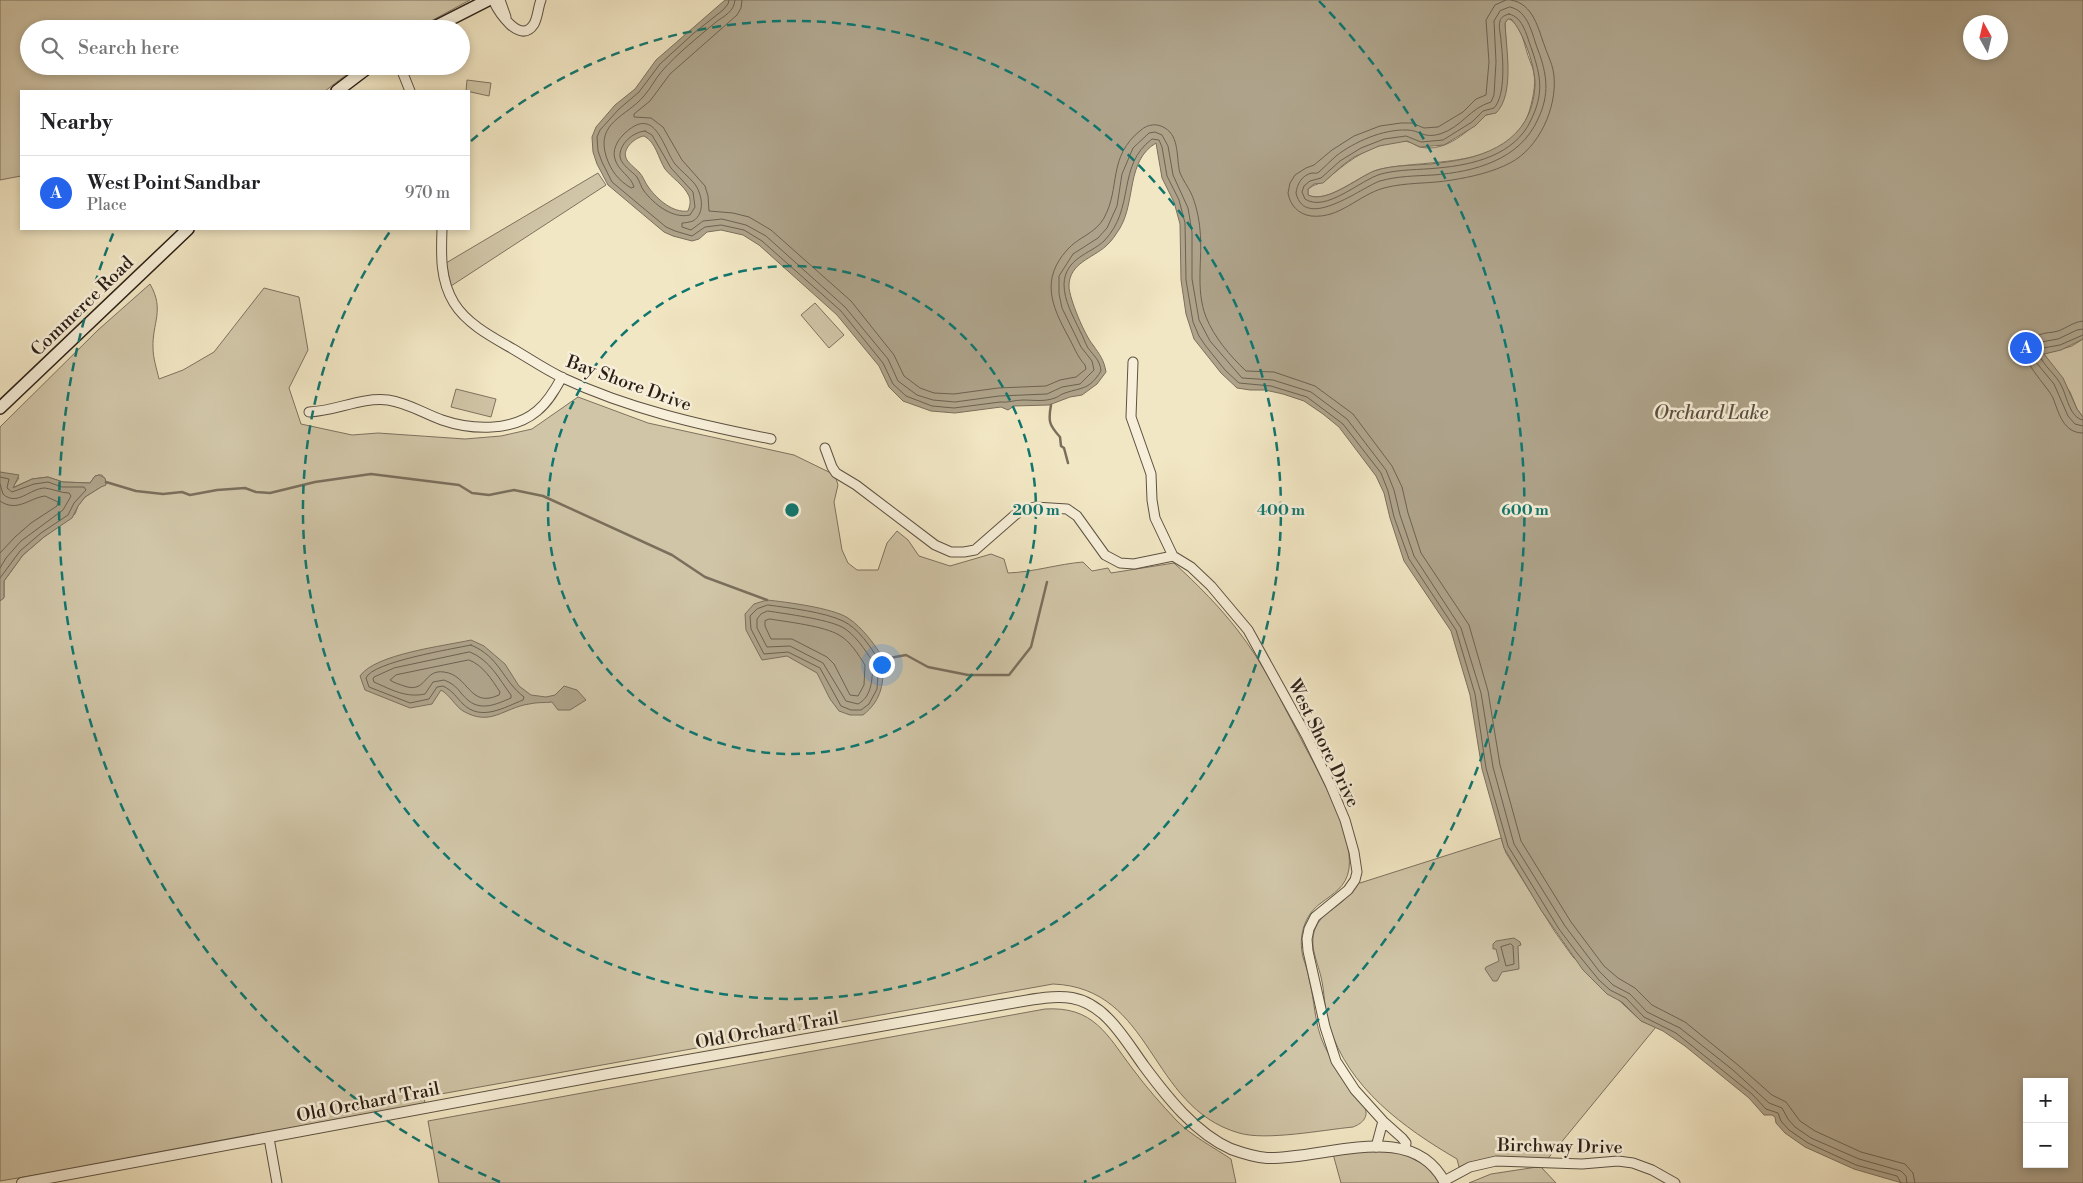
<!DOCTYPE html>
<meta charset="utf-8">
<style>
:root{--surface:#fff;--page:#f6f6f6;--text:#202124;--muted:#757577;--line:#e0e0e0;--accent:#2563eb}
body{margin:0;font-family:"Libre Bodoni",serif;background:var(--page);color:var(--text)}
.controls{position:absolute;right:15px;bottom:15px;display:grid;overflow:hidden;border-radius:0px;box-shadow:0 2px 8px #0003}
.controls button{width:45px;height:45px;display:grid;place-items:center;padding:0;border:0;border-bottom:1px solid var(--line);background:var(--surface);color:var(--text);font:25px sans-serif}
.compass{position:absolute;left:1963px;top:15px;width:45px;height:45px;border-radius:50%;background:var(--surface);box-shadow:0 2px 8px #0003;rotate:352deg}
.you{position:absolute;left:881px;top:664px;width:18px;height:18px;margin:-12px;border:4px solid #fff;border-radius:50%;background:#1a73e8;box-shadow:0 0 0 8px #1a73e833}
.badge{display:grid;place-items:center;width:32px;height:32px;border-radius:50%;background:var(--accent);color:#fff;font-size:16px;font-weight:700}
.pin{position:absolute;translate:-50% -50%;border:2px solid #fff;box-shadow:0 1px 5px #0006}
.list{margin:0;padding:0;list-style:none}
h2{display:flex;justify-content:space-between;align-items:center;height:65px;margin:0;padding:0 20px;font-size:21px}
h2 small{font-size:16px;font-weight:400;color:var(--muted)}
.list li{display:grid;grid-template-columns:32px 1fr auto;gap:15px;align-items:center;box-sizing:border-box;height:75px;padding:0 20px;border-top:1px solid var(--line)}
.list b{display:block;font-size:19px;white-space:nowrap}
.list p{margin:0;font-size:16px;white-space:nowrap;color:var(--muted)}
.list em{font-size:16px;font-style:normal;color:var(--muted)}
.icon{flex:none;width:28px;height:28px;fill:none;stroke:currentColor;stroke-width:2;stroke-linecap:round;stroke-linejoin:round}
.map{position:relative;flex:none;width:2083px;height:1183px;overflow:hidden}
.search{position:absolute;background:var(--surface);box-shadow:0 2px 8px #0003;left:20px;top:20px;width:450px;height:55px;display:flex;align-items:center;gap:12px;box-sizing:border-box;padding:0 18px;border-radius:28px;color:var(--muted);font-size:19px}
.panel{position:absolute;background:var(--surface);box-shadow:0 2px 8px #0003;left:20px;top:90px;width:450px;height:140px;border-radius:0px}
.map>svg:first-child{display:block}
.green{fill:#d0c5a7;stroke:#7e7260}
.water{fill:#aea38a;stroke:#7a6f5c;fill-rule:evenodd}
.lines{fill:none;stroke-linecap:round;stroke-linejoin:round}
.shore{stroke:#6c6251;stroke-width:1}
.stream{stroke:#7a6f5c;stroke-width:2.5}
.minor-casing{stroke:#5d5243;stroke-width:11}
.tertiary-casing{stroke:#5d5243;stroke-width:12}
.secondary-casing{stroke:#2b2018;stroke-width:14}
.minor{stroke:#f7efd9;stroke-width:9}
.tertiary{stroke:#f7efd9;stroke-width:10}
.secondary{stroke:#f7efd9;stroke-width:11}
.ring{fill:none;stroke:#0f766e;stroke-width:2.5;stroke-dasharray:9 6}
.labels{text-anchor:middle;stroke-width:5;stroke-linejoin:round;paint-order:stroke}
.street-label{font-size:18px;fill:#2b2018;stroke:#f7efd9}
.water-label{font-size:19px;font-style:italic;fill:#594e40;stroke:#f7efd9}
.centre{fill:#0f766e;stroke:#f7efd9;stroke-width:2.5}
.ring-label{font-size:15px;text-anchor:middle;font-weight:bold;fill:#0f766e;stroke:#f7efd9;stroke-width:5;stroke-linejoin:round;paint-order:stroke}
</style>
<div class="map">
<svg width="2083" height="1183" viewBox="0 0 2083 1183">
<rect width="100%" height="100%" fill="#f2e7c4"/>
<filter id="stains"><feTurbulence type="fractalNoise" baseFrequency=".004" numOctaves="4"/><feColorMatrix values="0 0 0 0 .2 0 0 0 0 .09 0 0 0 0 .02 0 0 0 .5 -.17"/></filter>
<radialGradient id="worn" r=".72"><stop offset=".6" stop-color="#630" stop-opacity="0"/><stop offset="1" stop-color="#630" stop-opacity=".3"/></radialGradient>
<path class="green" d="M0,0H470L416,29H29V66H358L325,91H21V176L0,180Z
M1508,18C1523,25 1524,47 1530,61C1537,76 1535,89 1531,105C1516,171 1431,158 1381,169C1361,173 1328,205 1308,195V189C1314,184 1321,184 1327,179C1345,164 1363,149 1386,144C1392,143 1403,140 1409,142C1413,143 1416,146 1420,147C1447,153 1468,130 1486,115L1491,114L1506,90L1507,61L1505,23Z
M467,80L491,83L489,96L466,91Z
M598,173L606,185L451,286L446,263Z
M150,284C165,310 152,323 153,348C153,358 157,370 159,379L183,370L214,352L264,288L299,297L308,350L289,388L301,424L352,435L378,433L465,439L501,436L532,429L578,397L648,423L794,455L835,475L838,485L834,502L842,550L848,563L857,570H878L887,543L897,531L908,540L919,556L950,566L991,554L1004,559L1008,573C1034,572 1058,564 1083,562L1092,571L1108,568L1111,573L1174,563C1198,585 1220,607 1239,632C1263,663 1280,699 1298,733C1315,767 1354,831 1349,869C1346,887 1334,893 1321,903C1304,915 1298,937 1303,957C1305,964 1308,971 1309,979C1315,1001 1314,1023 1324,1045C1331,1060 1340,1073 1350,1086C1355,1093 1363,1100 1365,1108C1369,1118 1361,1124 1353,1127C1322,1130 1266,1141 1239,1133C1148,1107 1154,988 1053,984L424,1097L426,1109L0,1181V601L4,597V581L23,555L44,537L75,514L78,506L85,497L107,483L102,475H99L95,476L90,483L63,482L48,477L32,479L12,488L19,478L0,472V427L98,330Z
M815,303L844,335L829,348L801,315Z
M2083,339V417L2077,409L2070,392L2044,354L2072,346Z
M456,389L496,399L491,417L451,407Z
M1501,838L1506,853L1555,932L1573,957L1641,1021L1656,1027L1541,1167L1556,1183H1469L1491,1174L1537,1167C1508,1158 1489,1154 1459,1167L1457,1159C1404,1128 1348,1088 1329,1025C1324,1010 1325,993 1321,977C1317,960 1309,946 1315,929C1321,913 1336,909 1347,897C1352,892 1355,885 1358,878L1360,883Z
M1045,1009C1094,1006 1107,1035 1132,1068C1146,1087 1161,1104 1177,1121C1192,1136 1213,1147 1231,1159L1236,1183H439L428,1121Z
M1394,1148L1441,1174L1443,1183H1341L1333,1154Z"/>
<path class="water" d="M725,0H2083V339L2061,350L2044,354L2063,378L2077,409L2083,417V1183H1902L1854,1169L1805,1147L1785,1133L1776,1123L1775,1117L1772,1115H1764L1749,1098L1685,1046L1663,1031L1641,1021L1622,1002L1607,994L1583,970L1541,910L1504,848L1482,769L1470,695L1451,631L1404,561L1390,518L1384,493L1376,476L1339,427L1323,414L1304,401L1283,394L1265,390H1250L1237,388L1221,373L1194,339L1186,314L1181,280L1180,224L1174,202L1162,178L1156,143C1126,161 1136,201 1120,228C1116,234 1112,241 1106,246C1093,258 1069,263 1069,286C1069,298 1085,336 1093,345C1100,355 1104,360 1106,372L1097,384L1082,395L1070,397L1049,405L1014,406L1008,410L1001,407L955,413L931,411L903,401L889,387L879,366L837,315L759,245L743,235L721,230L707,232L699,239L692,241L673,236L664,232L608,185L597,164L593,152L592,137L596,127L615,105L635,89L656,60ZM1508,19H1511C1523,31 1536,68 1535,86C1532,141 1486,158 1439,163C1418,166 1394,164 1374,171C1357,178 1326,204 1308,195V189L1314,184L1323,183L1343,165L1354,157L1379,146L1407,141L1420,147L1444,145L1475,126L1486,115L1496,113C1515,94 1506,48 1505,23ZM1970,22H2000V52H1970ZM644,136C656,142 658,158 665,169C672,178 684,185 689,196C691,201 690,206 688,211C673,213 658,200 649,188C645,183 643,176 639,172C635,168 628,163 626,158C622,148 636,137 644,136ZM2027,1082H2064V1164H2027Z
M0,472L19,475L13,488L32,479L48,477L63,482L90,483L95,476L99,475L105,478L106,485L101,487L85,497L78,506L72,518L44,537L23,555L4,581V598L0,601Z
M767,600C786,602 833,608 848,618C863,628 874,644 884,659C883,683 883,699 863,715H850L839,711L830,699L817,673L787,656L762,660L746,630L745,614L754,604Z
M471,640L484,646L505,664L519,686L531,695L546,697L555,695L564,686L577,690L586,700L570,710H558L552,702C545,703 537,702 529,704C503,708 491,727 463,711C455,706 451,696 441,690L432,704L410,708L365,690L360,676C375,654 444,646 471,640Z
M1514,938L1520,942L1521,945L1518,946L1519,969L1502,972L1497,981H1493L1485,969L1486,967L1499,961L1496,949H1493V944L1496,941Z"/>
<g class="lines">
<path class="shore" d="M729,0L728,4L723,10L694,33L660,64L639,92L619,109L600,130L597,137L598,151L602,162L612,182L666,227L675,231L692,236L705,227L721,225L744,230L762,241L841,311L883,363L893,384L906,396L932,406L954,408L1000,402C1008,403 1014,400 1023,400C1034,400 1044,402 1055,398C1058,397 1061,394 1065,393C1083,387 1089,390 1101,371C1100,360 1094,356 1088,348C1085,343 1083,336 1080,331C1073,316 1064,301 1064,284C1065,258 1090,254 1104,241C1136,208 1116,166 1152,139L1159,140L1162,147L1167,176L1179,200L1185,223L1186,280L1193,322L1199,336L1205,345L1225,370L1239,383L1271,386L1307,397L1343,424L1381,473L1388,491L1394,517L1409,559L1456,630L1475,694L1486,768L1508,846L1559,929L1577,953L1599,980L1610,990L1626,998L1644,1017L1676,1033L1752,1094L1766,1109L1778,1113L1781,1121L1789,1130L1808,1143L1856,1165L1897,1176L1901,1183
M735,0C734,12 724,16 716,22C697,38 678,53 662,71C655,79 651,88 644,96C626,117 596,122 606,156C611,171 618,180 631,188L634,187C631,176 618,171 615,159C612,151 617,141 623,135C655,103 662,146 675,164C681,171 688,176 694,183C702,193 706,213 693,221C690,222 685,223 682,223V227L691,230L703,221L722,219L746,225L766,236L845,307L888,359L898,381L917,395L933,400L955,402L999,396L1047,394L1062,387L1080,384L1094,370L1092,361L1081,347L1062,308L1059,294V276L1073,254L1098,238L1107,228L1117,206L1122,174L1133,148L1149,133L1155,132L1162,135L1168,146L1173,175L1188,208L1192,232V279L1199,320L1210,341L1242,378L1273,380L1311,392L1347,419L1386,470L1394,490L1400,515L1414,556L1461,628L1481,693L1493,767L1514,844L1565,926L1599,971L1613,985L1630,994L1647,1012L1680,1028L1733,1070L1769,1103L1782,1108L1788,1119L1795,1127L1811,1138L1859,1159L1901,1171L1906,1176L1907,1183
M742,0L741,8L737,15L670,74L650,101L634,114V117L651,118L663,127L682,160L705,186L708,196L709,211L733,213L749,217L771,230L851,301L894,355L904,376L920,388L934,393L954,394L998,388L1046,386L1060,380L1076,377L1086,369L1085,365C1077,356 1074,347 1068,336C1051,305 1041,279 1067,250C1078,237 1095,234 1104,218C1121,187 1107,157 1141,130C1148,124 1157,123 1165,128C1180,137 1176,159 1180,173C1183,180 1188,187 1191,193C1196,204 1199,218 1200,230C1203,258 1195,289 1206,317C1214,337 1230,356 1246,371L1274,372L1315,386L1353,414L1392,466L1402,487L1408,513L1421,553L1469,625L1488,691L1500,765L1521,841L1571,922L1604,966L1618,978L1635,988L1652,1005L1685,1022L1738,1065L1772,1095L1786,1102L1800,1121L1815,1131L1861,1152L1905,1164L1913,1173L1915,1183
M1506,0L1495,5L1486,20L1489,62L1486,95L1476,99L1463,112L1438,127L1424,128L1412,123H1401L1380,126L1354,136L1332,150L1314,165L1306,168L1295,175L1290,183L1288,193C1290,205 1298,214 1311,216C1340,219 1358,195 1384,188C1406,182 1430,184 1452,180C1471,177 1493,172 1510,163C1539,148 1557,108 1554,76C1553,65 1548,56 1545,47C1538,29 1534,4 1511,0
M1510,7C1529,11 1532,35 1538,50C1547,74 1550,94 1538,119C1520,160 1474,172 1433,175C1416,176 1397,176 1380,181C1362,187 1305,232 1296,193C1297,184 1302,175 1312,173C1315,173 1316,174 1319,172C1325,167 1330,161 1336,156C1354,142 1383,129 1407,130C1420,130 1423,139 1440,134C1462,127 1470,108 1491,102L1494,95L1496,62L1494,21L1500,11Z
M1509,14C1524,17 1527,38 1532,50C1541,77 1544,93 1531,120C1515,155 1473,165 1438,168C1419,170 1400,169 1381,174C1360,180 1326,213 1305,199L1302,192L1304,186L1310,181L1321,178L1340,161L1361,148L1384,139L1406,136L1421,142L1443,140L1472,122L1483,111L1494,108C1506,95 1503,58 1501,41C1501,35 1498,27 1500,21C1501,17 1505,15 1509,14Z
M645,131L652,135L671,168L693,192L695,207L690,215C672,219 654,204 644,191C641,187 640,182 637,177C632,171 622,166 620,157C619,144 633,132 645,131Z
M2083,321C2073,322 2067,328 2058,331C2052,333 2045,332 2039,335C2004,348 2045,381 2053,398C2059,413 2063,433 2083,433
M2083,329L2077,330L2058,339L2041,342L2035,347L2033,354L2035,361L2054,384L2068,416L2075,424L2083,426
M2083,335L2060,345L2043,348L2039,354C2043,366 2057,375 2062,387C2067,397 2070,418 2083,420
M0,477L9,479L7,488L12,492L34,484L48,482L62,487H84L86,490L74,503L68,515L41,533L20,551L0,578
M0,484L3,494C17,507 30,488 45,488C53,489 61,493 69,493L71,496L63,510L21,541L6,558L0,568
M0,501C17,513 29,498 45,496L58,502L57,506L31,523L15,537L0,553
M768,605C790,608 824,612 843,621C858,628 871,647 879,661L877,689L869,704L861,710H851L841,706L820,668L788,652L764,654L751,629L750,616L757,609Z
M768,611C787,614 826,619 842,627C855,634 865,650 873,662C872,677 873,696 858,704L846,701L823,663L790,646L767,647L757,628V619L761,614Z
M770,619C788,622 824,626 839,635C850,641 858,654 865,665L864,685L858,696L850,695L834,664L827,657L792,639H771L765,626V621Z
M471,645C500,657 502,680 524,697L523,700C505,707 481,722 463,704C456,697 453,691 443,686L437,687L429,699L410,703L369,687L366,678C372,662 452,649 471,645Z
M470,652C490,660 499,679 511,695V698C497,704 482,711 469,701C458,692 459,686 444,680L433,682L425,694C406,698 392,690 374,682L373,679L374,677L394,668Z
M469,660C483,665 492,680 500,692L499,695C469,709 469,675 444,672C423,669 427,694 404,686C399,684 394,683 390,680L396,675Z
M1511,944L1513,946L1514,964L1506,966L1501,947Z"/>
<path class="stream" d="M1051,405C1048,421 1049,425 1060,437L1061,446L1064,448L1068,463
M106,482L136,491L163,494L182,492L190,495L217,490L245,488L256,492L270,493L315,482L371,474L459,485L472,493L489,495L514,490L543,496L672,555L705,577L767,600
M884,659L906,655L928,667L968,675H1009L1031,647L1047,582"/>
<defs>
<path id="minor" d="M493,0C498,11 520,46 534,24C538,17 538,7 541,0
M500,0L506,17
M400,66L410,91
M442,229C441,255 440,280 454,303C467,324 492,337 513,349C530,359 546,370 563,378C629,409 700,425 771,439
M1133,362L1131,417L1151,474L1152,500L1155,518L1173,556L1191,567L1211,586L1248,630L1306,735L1330,784L1345,820L1354,852L1357,872L1355,880L1348,890L1315,917L1309,929L1307,939L1308,951L1325,1027L1336,1061L1355,1090L1383,1121L1402,1138L1406,1143L1405,1149
M309,412C337,411 360,397 388,400C408,403 423,413 442,420C471,430 512,432 537,411C548,402 555,390 562,377
M825,448L832,467L836,473L856,485L935,545L951,552H964L975,550L1015,515L1022,510L1035,507L1067,509L1077,516L1105,555L1120,563L1134,564L1173,556
M269,1138L277,1183
M1376,1147L1383,1121
M1444,1181L1470,1167L1496,1161L1582,1164L1618,1161L1633,1163L1652,1170L1675,1183"/>
<path id="tertiary" d="M22,1183L608,1074L1000,1005C1021,1002 1051,994 1072,998C1106,1004 1125,1040 1144,1066C1167,1097 1195,1133 1231,1149C1242,1153 1255,1157 1267,1158C1324,1160 1412,1118 1445,1183"/>
<path id="secondary" d="M431,29L488,0
M337,91L370,66
M0,408L188,229"/>
</defs>
<use href="#minor" class="minor-casing"/>
<use href="#tertiary" class="tertiary-casing"/>
<use href="#secondary" class="secondary-casing"/>
<use href="#minor" class="minor"/>
<use href="#tertiary" class="tertiary"/>
<use href="#secondary" class="secondary"/>
</g>
<g class="ring">
<circle cx="792" cy="510" r="244"/>
<path d="M471 141A489 489 0 1 1 391 230"/>
<path d="M500 1182A733 733 0 0 1 115 229M1319 1A733 733 0 0 1 1084 1182"/>
</g>
<g class="labels">
<g class="street-label">
<text transform="translate(82 306) rotate(-44)" y="6">Commerce Road</text>
<text transform="translate(629 383) rotate(20)" y="6">Bay Shore Drive</text>
<text transform="translate(1324 743) rotate(64)" y="6">West Shore Drive</text>
<text transform="translate(767 1030) rotate(-10)" y="6">Old Orchard Trail</text>
<text transform="translate(368 1102) rotate(-11)" y="6">Old Orchard Trail</text>
<text transform="translate(1560 1146) rotate(1)" y="6">Birchway Drive</text>
</g>
<g class="water-label">
<text x="1711" y="419">Orchard Lake</text>
</g>
</g>
<circle cx="792" cy="510" r="8" class="centre"/>
<g class="ring-label">
<text x="1036" y="515">200 m</text>
<text x="1281" y="515">400 m</text>
<text x="1525" y="515">600 m</text>
</g>
<rect width="100%" height="100%" filter="url(#stains)"/>
<rect width="100%" height="100%" fill="url(#worn)"/>
</svg>
<div class="controls">
<button>+</button>
<button>−</button>
</div>
<svg class="compass" viewBox="-18 -18 36 36"><path d="M0-13l5 13h-10z" fill="#e53935"/><path d="M0 13l5-13h-10z" fill="#757577"/></svg>
<div class="you"></div>
<div class="pin badge" style="left:2026px;top:348px">A</div>
<div class="search"><svg class="icon" aria-label="search" viewBox="0 0 24 24"><circle cx="10" cy="10" r="6"/><path d="M15 15l6 6"/></svg>Search here</div>
<section class="panel">
<h2>Nearby<small></small></h2>
<ul class="list">
<li><span class="badge">A</span><div><b>West Point Sandbar</b><p>Place</p></div><em>970 m</em></li>
</ul>
</section>
</div>
